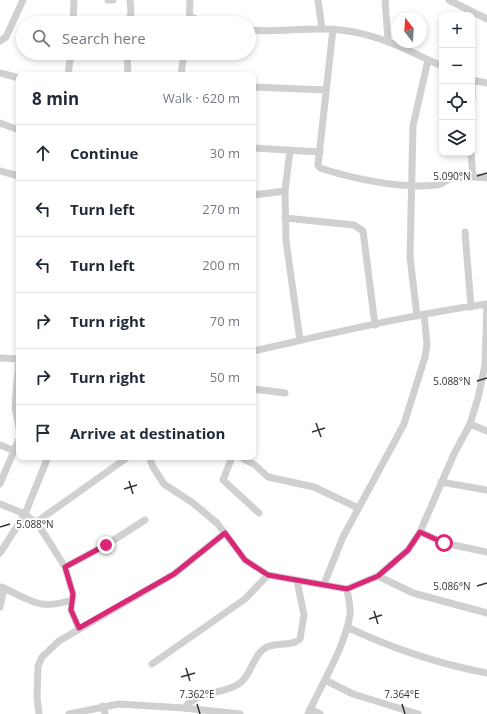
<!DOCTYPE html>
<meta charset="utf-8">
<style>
:root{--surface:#fff;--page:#f2f2f3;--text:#1f2937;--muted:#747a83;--line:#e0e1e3}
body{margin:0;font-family:"Open Sans",sans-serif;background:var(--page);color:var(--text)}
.controls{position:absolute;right:12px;top:12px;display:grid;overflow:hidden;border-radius:8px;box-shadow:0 2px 6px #0003}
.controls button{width:36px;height:36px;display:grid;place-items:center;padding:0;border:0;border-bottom:1px solid var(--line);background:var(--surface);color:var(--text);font:20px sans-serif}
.compass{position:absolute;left:391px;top:12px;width:36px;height:36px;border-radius:50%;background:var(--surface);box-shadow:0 2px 6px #0003;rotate:343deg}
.stop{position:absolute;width:12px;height:12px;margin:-9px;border:3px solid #db2777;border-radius:50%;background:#fff}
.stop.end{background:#db2777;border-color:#fff;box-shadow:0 1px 4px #0008}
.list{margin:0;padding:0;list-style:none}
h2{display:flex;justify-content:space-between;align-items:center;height:52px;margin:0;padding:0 16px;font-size:17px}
h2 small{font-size:13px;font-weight:400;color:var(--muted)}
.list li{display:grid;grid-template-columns:26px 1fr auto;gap:12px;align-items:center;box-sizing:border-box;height:56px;padding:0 16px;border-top:1px solid var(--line)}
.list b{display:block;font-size:15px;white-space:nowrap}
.list em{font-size:13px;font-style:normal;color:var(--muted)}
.icon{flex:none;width:22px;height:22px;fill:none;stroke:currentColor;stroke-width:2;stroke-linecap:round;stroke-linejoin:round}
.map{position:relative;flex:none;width:487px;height:714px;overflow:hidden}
.search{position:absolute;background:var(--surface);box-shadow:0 2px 6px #0003;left:16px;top:16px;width:240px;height:44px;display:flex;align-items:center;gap:10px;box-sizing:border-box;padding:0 14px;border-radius:22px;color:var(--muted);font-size:15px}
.panel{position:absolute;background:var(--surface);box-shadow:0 2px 6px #0003;left:16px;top:72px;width:240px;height:388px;border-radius:8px}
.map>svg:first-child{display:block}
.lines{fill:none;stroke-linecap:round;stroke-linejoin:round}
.minor{stroke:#d0d0d0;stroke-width:7}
.route{stroke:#db2777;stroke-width:5}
.ticks{fill:none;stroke:#333;stroke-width:1.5}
.ticks-label{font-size:10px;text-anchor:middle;fill:#333;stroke:#fff;stroke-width:4;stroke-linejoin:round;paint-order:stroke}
</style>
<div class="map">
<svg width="487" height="714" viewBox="0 0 487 714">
<rect width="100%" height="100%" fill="#fff"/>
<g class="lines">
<path class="minor" d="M108,0H113
M318,0L322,29
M385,0L388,40
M449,0L487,19
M190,17L210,23
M73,23L74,0
M128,23L131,13L130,0
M189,23L190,0
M333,29L318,165L320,168C354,179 401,189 436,185C442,185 445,180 450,179C462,175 475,177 487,178
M249,30C280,33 311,26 341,30C379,34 408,51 442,66
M0,41L6,37L23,0
M127,53L128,75
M0,73L19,78
M68,75L71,53
M181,75L184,53
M472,80L487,83
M254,87L326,90
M472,100V80
M0,123L19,130
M253,148L320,152
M290,150L285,191L286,241L300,340
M471,153L473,177
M0,171L19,176
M253,195L285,191
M285,218L354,225L363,231L375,325
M465,232L471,307
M417,316L410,257L413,126L428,60
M253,351C330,334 408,315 487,304
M0,358L19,359
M19,358L15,407L19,428
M253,389L285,393
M470,424L487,431
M0,445L15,451
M149,457L153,467L164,484L193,503L217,523L245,560L268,575L347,589L378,576L408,550L420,532L454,454L470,424L478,398L485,365L487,304
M232,457L223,480L259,513
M240,457L255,465L268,477L314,487L358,508
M441,482L487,490
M0,484L19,439
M0,504L25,514L39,526L50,543L65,567L73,594L71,610L79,629
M35,523L128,457
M420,532L444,543L487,552
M0,553L25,514L48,457
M65,567L106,545L145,520
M378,576L413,593L487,613
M324,584L343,537L404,424L425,357L427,344L424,315
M4,588C33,602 40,610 72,600
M0,607L4,588L0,587
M347,627C391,648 439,664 487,673
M152,664L245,599L268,575
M325,680L353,694L418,714
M103,706L105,714
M184,708C203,688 217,696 237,685C251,678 253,653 267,647C278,642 291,647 300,639L304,615L297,581
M310,709L320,714
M39,714L37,697L38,666L42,657L59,641L174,574L225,533
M69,714L119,704L184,708L240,714
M308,714C321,685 346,645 350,614C351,606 348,597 347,589"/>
</g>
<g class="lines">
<path class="route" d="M106,545L65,567L73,594L71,610L79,628L174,574L225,533L245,560L268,575L347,589L378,576L408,550L420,532L444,543"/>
</g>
<path class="ticks" d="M477,176L487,173M477,381L487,378M316,423L321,437M312,432L325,428M129,481L133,494M124,489L137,485M0,527L10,524M477,586L487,583M374,611L378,624M369,619L382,615M186,668L190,681M181,677L195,673M197,704L200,714M402,704L405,714"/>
<g class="ticks-label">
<text x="452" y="180">5.090°N</text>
<text x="452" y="385">5.088°N</text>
<text x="35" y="528">5.088°N</text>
<text x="452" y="590">5.086°N</text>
<text x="197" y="698">7.362°E</text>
<text x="402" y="698">7.364°E</text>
</g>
</svg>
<div class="controls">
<button>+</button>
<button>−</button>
<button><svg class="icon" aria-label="locate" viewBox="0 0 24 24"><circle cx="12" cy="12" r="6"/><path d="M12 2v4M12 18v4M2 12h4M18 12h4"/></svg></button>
<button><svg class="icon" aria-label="layers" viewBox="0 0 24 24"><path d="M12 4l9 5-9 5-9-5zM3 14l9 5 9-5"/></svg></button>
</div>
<svg class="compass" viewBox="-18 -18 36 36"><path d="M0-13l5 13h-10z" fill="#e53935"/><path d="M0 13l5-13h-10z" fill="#747a83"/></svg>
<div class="stop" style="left:444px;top:543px"></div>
<div class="stop end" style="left:106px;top:545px"></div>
<div class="search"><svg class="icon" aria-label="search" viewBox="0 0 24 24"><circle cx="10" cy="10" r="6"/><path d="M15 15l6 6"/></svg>Search here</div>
<section class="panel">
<h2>8 min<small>Walk · 620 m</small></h2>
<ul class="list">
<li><svg class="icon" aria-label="ahead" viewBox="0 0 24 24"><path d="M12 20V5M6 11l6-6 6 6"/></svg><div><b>Continue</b></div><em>30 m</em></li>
<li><svg class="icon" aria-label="left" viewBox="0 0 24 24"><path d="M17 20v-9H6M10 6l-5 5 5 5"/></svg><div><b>Turn left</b></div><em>270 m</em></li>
<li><svg class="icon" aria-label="left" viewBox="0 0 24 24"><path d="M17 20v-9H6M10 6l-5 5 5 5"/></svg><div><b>Turn left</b></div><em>200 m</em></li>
<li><svg class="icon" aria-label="right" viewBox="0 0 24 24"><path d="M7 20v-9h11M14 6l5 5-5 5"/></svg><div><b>Turn right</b></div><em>70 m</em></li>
<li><svg class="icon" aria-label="right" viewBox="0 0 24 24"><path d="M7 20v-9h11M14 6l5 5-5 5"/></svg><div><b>Turn right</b></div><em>50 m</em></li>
<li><svg class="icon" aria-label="arrive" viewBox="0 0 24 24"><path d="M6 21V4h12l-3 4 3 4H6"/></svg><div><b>Arrive at destination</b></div></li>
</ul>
</section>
</div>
